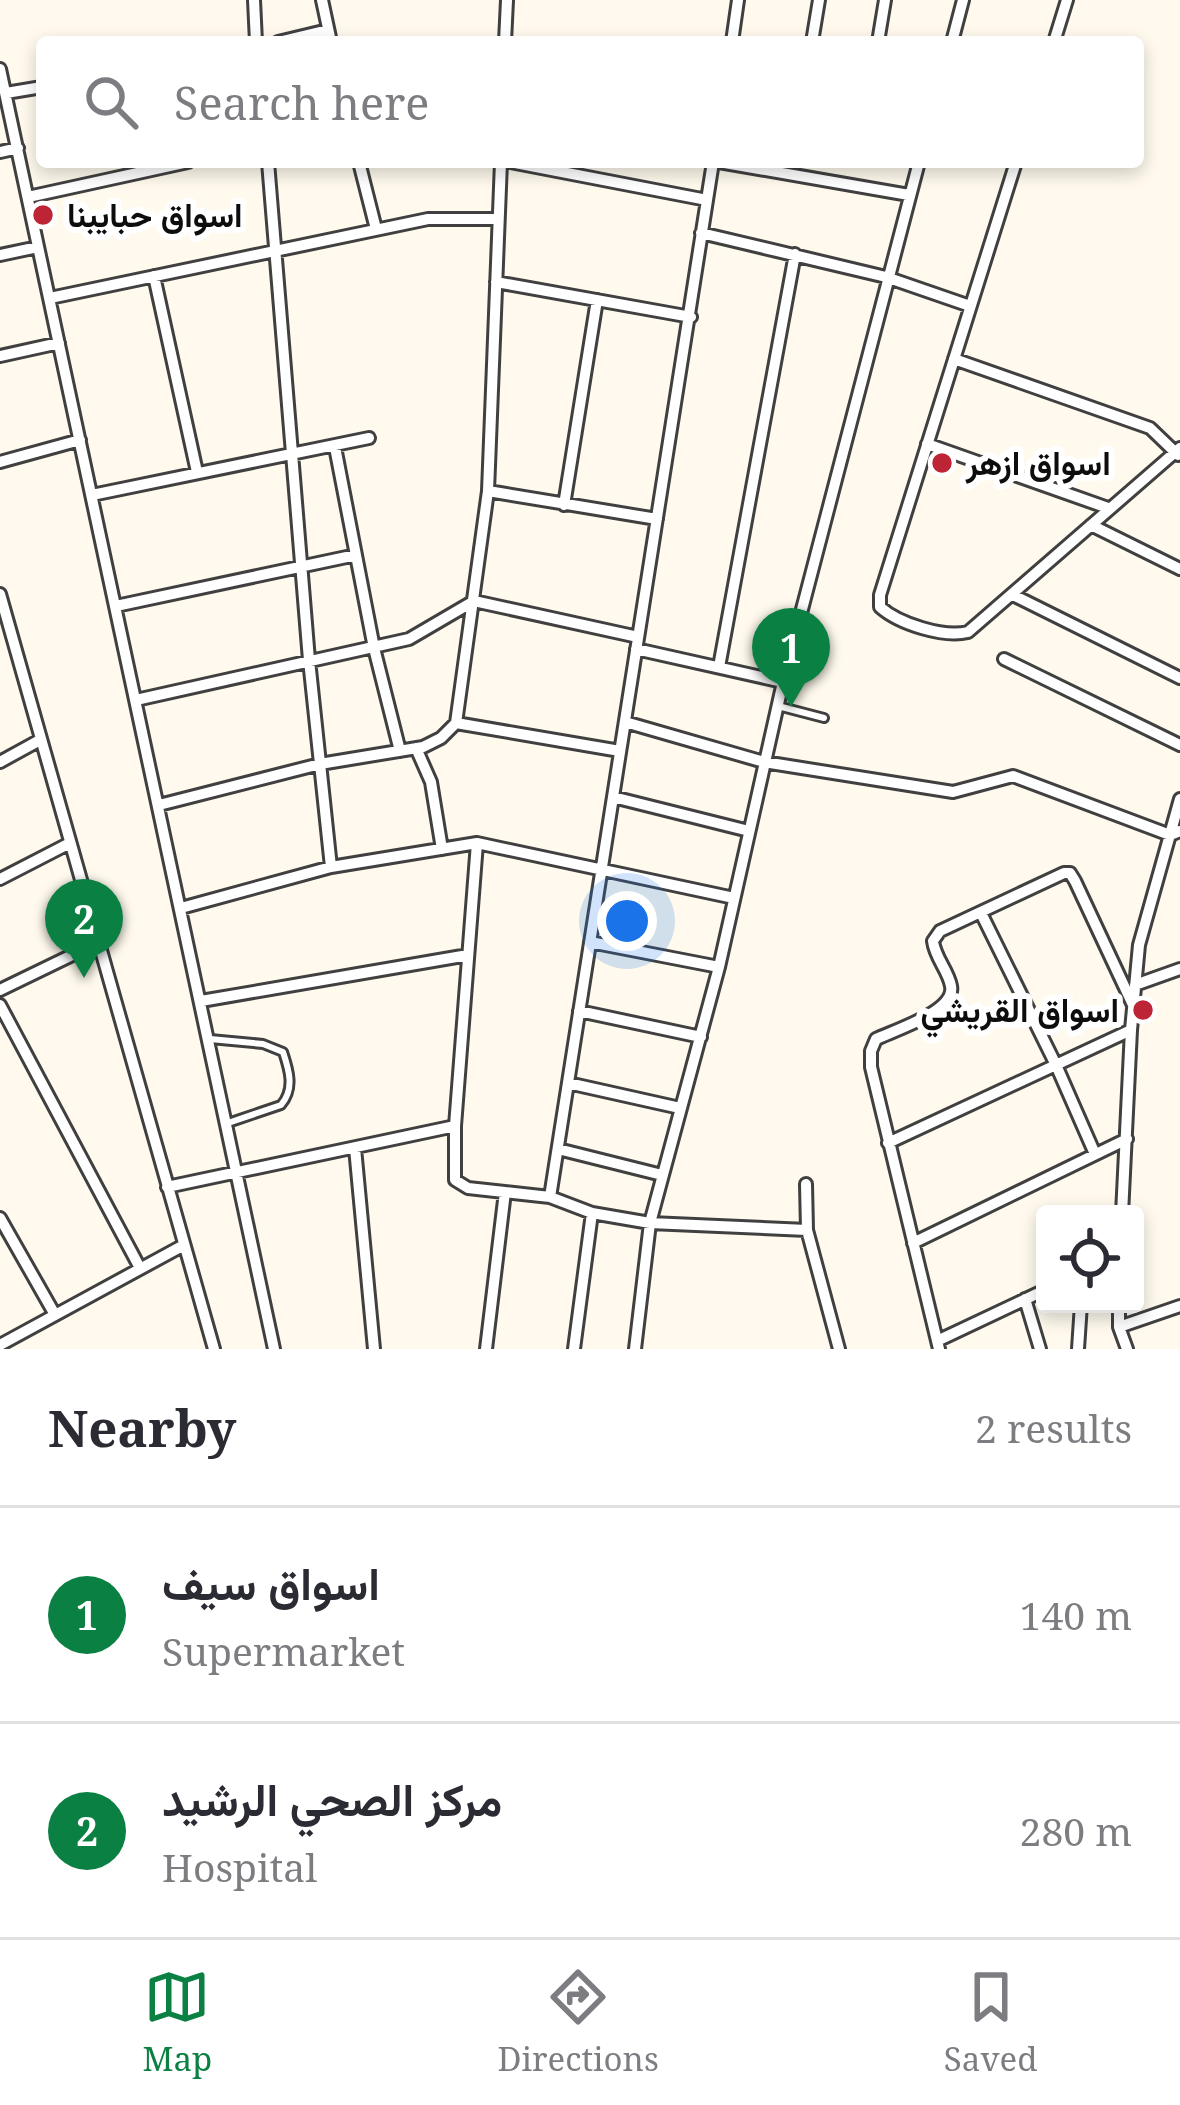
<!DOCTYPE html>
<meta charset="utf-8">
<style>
:root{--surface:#fff;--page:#f7f7f7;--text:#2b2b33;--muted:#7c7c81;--line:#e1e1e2;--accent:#0b8043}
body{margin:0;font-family:"Noto Serif",Vazirmatn,serif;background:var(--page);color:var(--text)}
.controls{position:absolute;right:36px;bottom:36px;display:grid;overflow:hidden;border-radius:12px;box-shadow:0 6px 18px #0003}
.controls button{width:108px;height:108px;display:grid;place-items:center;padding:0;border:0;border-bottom:3px solid var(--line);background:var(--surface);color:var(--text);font:60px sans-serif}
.you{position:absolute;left:627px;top:921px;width:42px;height:42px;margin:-30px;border:9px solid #fff;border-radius:50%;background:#1a73e8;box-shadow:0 0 0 18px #1a73e833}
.badge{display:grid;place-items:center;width:78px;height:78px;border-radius:50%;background:var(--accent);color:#fff;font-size:39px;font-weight:700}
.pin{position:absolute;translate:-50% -99px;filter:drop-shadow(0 3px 6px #0008)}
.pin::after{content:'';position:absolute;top:63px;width:42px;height:36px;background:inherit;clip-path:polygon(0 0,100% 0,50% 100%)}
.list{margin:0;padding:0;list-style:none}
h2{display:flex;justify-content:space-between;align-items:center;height:156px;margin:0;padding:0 48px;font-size:51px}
h2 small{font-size:39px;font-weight:400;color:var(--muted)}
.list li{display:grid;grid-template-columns:78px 1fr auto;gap:36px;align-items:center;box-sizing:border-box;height:216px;padding:0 48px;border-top:3px solid var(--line)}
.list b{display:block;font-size:45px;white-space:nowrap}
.list p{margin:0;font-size:39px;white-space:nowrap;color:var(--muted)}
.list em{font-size:39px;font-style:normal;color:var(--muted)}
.icon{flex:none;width:66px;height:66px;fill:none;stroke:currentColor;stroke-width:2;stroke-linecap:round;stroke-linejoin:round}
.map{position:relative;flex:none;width:1180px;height:1349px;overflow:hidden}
.search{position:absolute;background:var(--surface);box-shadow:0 6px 18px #0003;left:36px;right:36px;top:36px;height:132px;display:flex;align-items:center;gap:30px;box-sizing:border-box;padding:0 42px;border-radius:12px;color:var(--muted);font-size:45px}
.sheet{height:588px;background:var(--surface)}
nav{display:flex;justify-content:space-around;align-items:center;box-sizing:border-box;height:168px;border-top:3px solid var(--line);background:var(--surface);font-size:33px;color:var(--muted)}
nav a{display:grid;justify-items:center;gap:6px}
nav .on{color:var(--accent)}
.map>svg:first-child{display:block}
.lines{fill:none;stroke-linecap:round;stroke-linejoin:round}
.lane-casing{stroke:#404040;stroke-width:12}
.street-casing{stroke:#404040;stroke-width:16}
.lane{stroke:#fff;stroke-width:6}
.street{stroke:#fff;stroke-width:10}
.poi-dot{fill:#bd2436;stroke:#fff;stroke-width:4.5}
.labels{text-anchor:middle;stroke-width:12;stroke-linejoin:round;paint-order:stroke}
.poi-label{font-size:33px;font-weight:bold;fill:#0d0d0d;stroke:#fff;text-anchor:start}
</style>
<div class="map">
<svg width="1180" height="1349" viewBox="0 0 1180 1349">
<rect width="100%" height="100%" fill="#fffaed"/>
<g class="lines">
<defs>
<path id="lane" d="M778,706L824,718
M210,1039L263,1044L283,1052C289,1070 295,1089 281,1105L228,1123"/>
<path id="street" d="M254,0L256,42
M322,0L331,42
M278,42L328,30
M505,42L507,0
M732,42L738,0
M812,42L819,0
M878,42L885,0
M952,42L963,0
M1054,42L1067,0
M0,69L274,1349
M6,93L42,87
M0,152L18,148
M268,162L309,660L331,867
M359,162L376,229
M510,162L707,200
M719,162L909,195
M1016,162L880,595V607C899,624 944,638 968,632L1180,448
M28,197L188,162
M701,233L886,277L970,306
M0,255L38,247
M154,276L197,472
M496,282L691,317
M50,298L428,219H498
M0,356L59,343
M954,359L1150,428L1178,455
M927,444L1108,508
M335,447L374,648L400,751
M0,462L80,440
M488,491L657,519
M92,495L369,438
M564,505L597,300
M1091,525L1180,569
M0,594L214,1349
M1013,595L1180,678
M116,606L356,555
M636,649L783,682
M1004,659L1180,745
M719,667L795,254
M136,700L409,639L474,601L638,637
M625,722L764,762L953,792L1013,776L1170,835L1180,831
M456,723L620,751
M416,748L431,782L442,849
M0,762L40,740
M613,797L749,831
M159,805L320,764L423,747L441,738L456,723L488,491L501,162
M477,843L455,1126V1180L468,1188L550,1197L592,1213L650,1223L807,1230
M0,879L68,844
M181,908L331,867L477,843L734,898
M981,913L1056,1065L1095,1154
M590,942L719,967
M1135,985L1180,969
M0,990L97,943
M201,1001L468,955
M0,1005L140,1268
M579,1011L701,1037
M568,1083L680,1108
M888,1143L1131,1030
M355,1148L374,1349
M558,1149L662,1175
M806,1184L807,1230L839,1349
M167,1187L455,1126
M550,1197L713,162
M1122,1214L1131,1030L1139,945L1180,799
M0,1218L54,1313
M913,1243L1127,1139
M1025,1299L1040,1349
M1119,1304V1327L1127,1349
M1119,1327L1180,1306
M937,1341L1045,1290
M0,1345L184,1245
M486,1349L505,1192
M574,1349L592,1213
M635,1349L650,1223L719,967L783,682L919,162
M939,1349L871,1067V1051L876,1039C895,1030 956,1011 951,986C948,970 935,958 933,941L940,931L1064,873H1070L1075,881L1133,1005
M1078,1349L1081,1304"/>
</defs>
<use href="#lane" class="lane-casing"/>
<use href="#street" class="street-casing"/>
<use href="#lane" class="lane"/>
<use href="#street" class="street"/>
</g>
<g class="poi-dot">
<circle cx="43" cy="215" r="12"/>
<circle cx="942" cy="463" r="12"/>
<circle cx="1143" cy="1010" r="12"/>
</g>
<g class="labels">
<g class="poi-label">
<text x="67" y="227">اسواق حبايبنا</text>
<text x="966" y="475">اسواق ازهر</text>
<text x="1119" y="1022" text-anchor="end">اسواق القريشي</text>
</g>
</g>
</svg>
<div class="controls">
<button><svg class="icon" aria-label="locate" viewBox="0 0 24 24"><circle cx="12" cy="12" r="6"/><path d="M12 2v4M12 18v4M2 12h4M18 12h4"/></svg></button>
</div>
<div class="you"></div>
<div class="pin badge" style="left:791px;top:707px">1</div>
<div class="pin badge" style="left:84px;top:978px">2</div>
<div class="search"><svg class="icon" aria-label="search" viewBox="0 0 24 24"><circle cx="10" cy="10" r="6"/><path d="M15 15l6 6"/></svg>Search here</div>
</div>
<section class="sheet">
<h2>Nearby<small>2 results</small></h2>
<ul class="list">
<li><span class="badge">1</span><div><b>اسواق سيف</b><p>Supermarket</p></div><em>140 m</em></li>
<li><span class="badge">2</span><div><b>مركز الصحي الرشيد</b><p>Hospital</p></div><em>280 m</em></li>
</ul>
</section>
<nav>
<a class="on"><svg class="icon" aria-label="map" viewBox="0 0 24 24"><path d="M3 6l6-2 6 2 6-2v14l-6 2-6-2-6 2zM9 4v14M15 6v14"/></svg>Map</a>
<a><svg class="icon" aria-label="directions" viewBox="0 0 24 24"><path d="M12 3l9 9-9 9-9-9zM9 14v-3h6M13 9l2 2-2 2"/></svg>Directions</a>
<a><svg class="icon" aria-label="saved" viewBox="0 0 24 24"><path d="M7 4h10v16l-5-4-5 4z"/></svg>Saved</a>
</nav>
